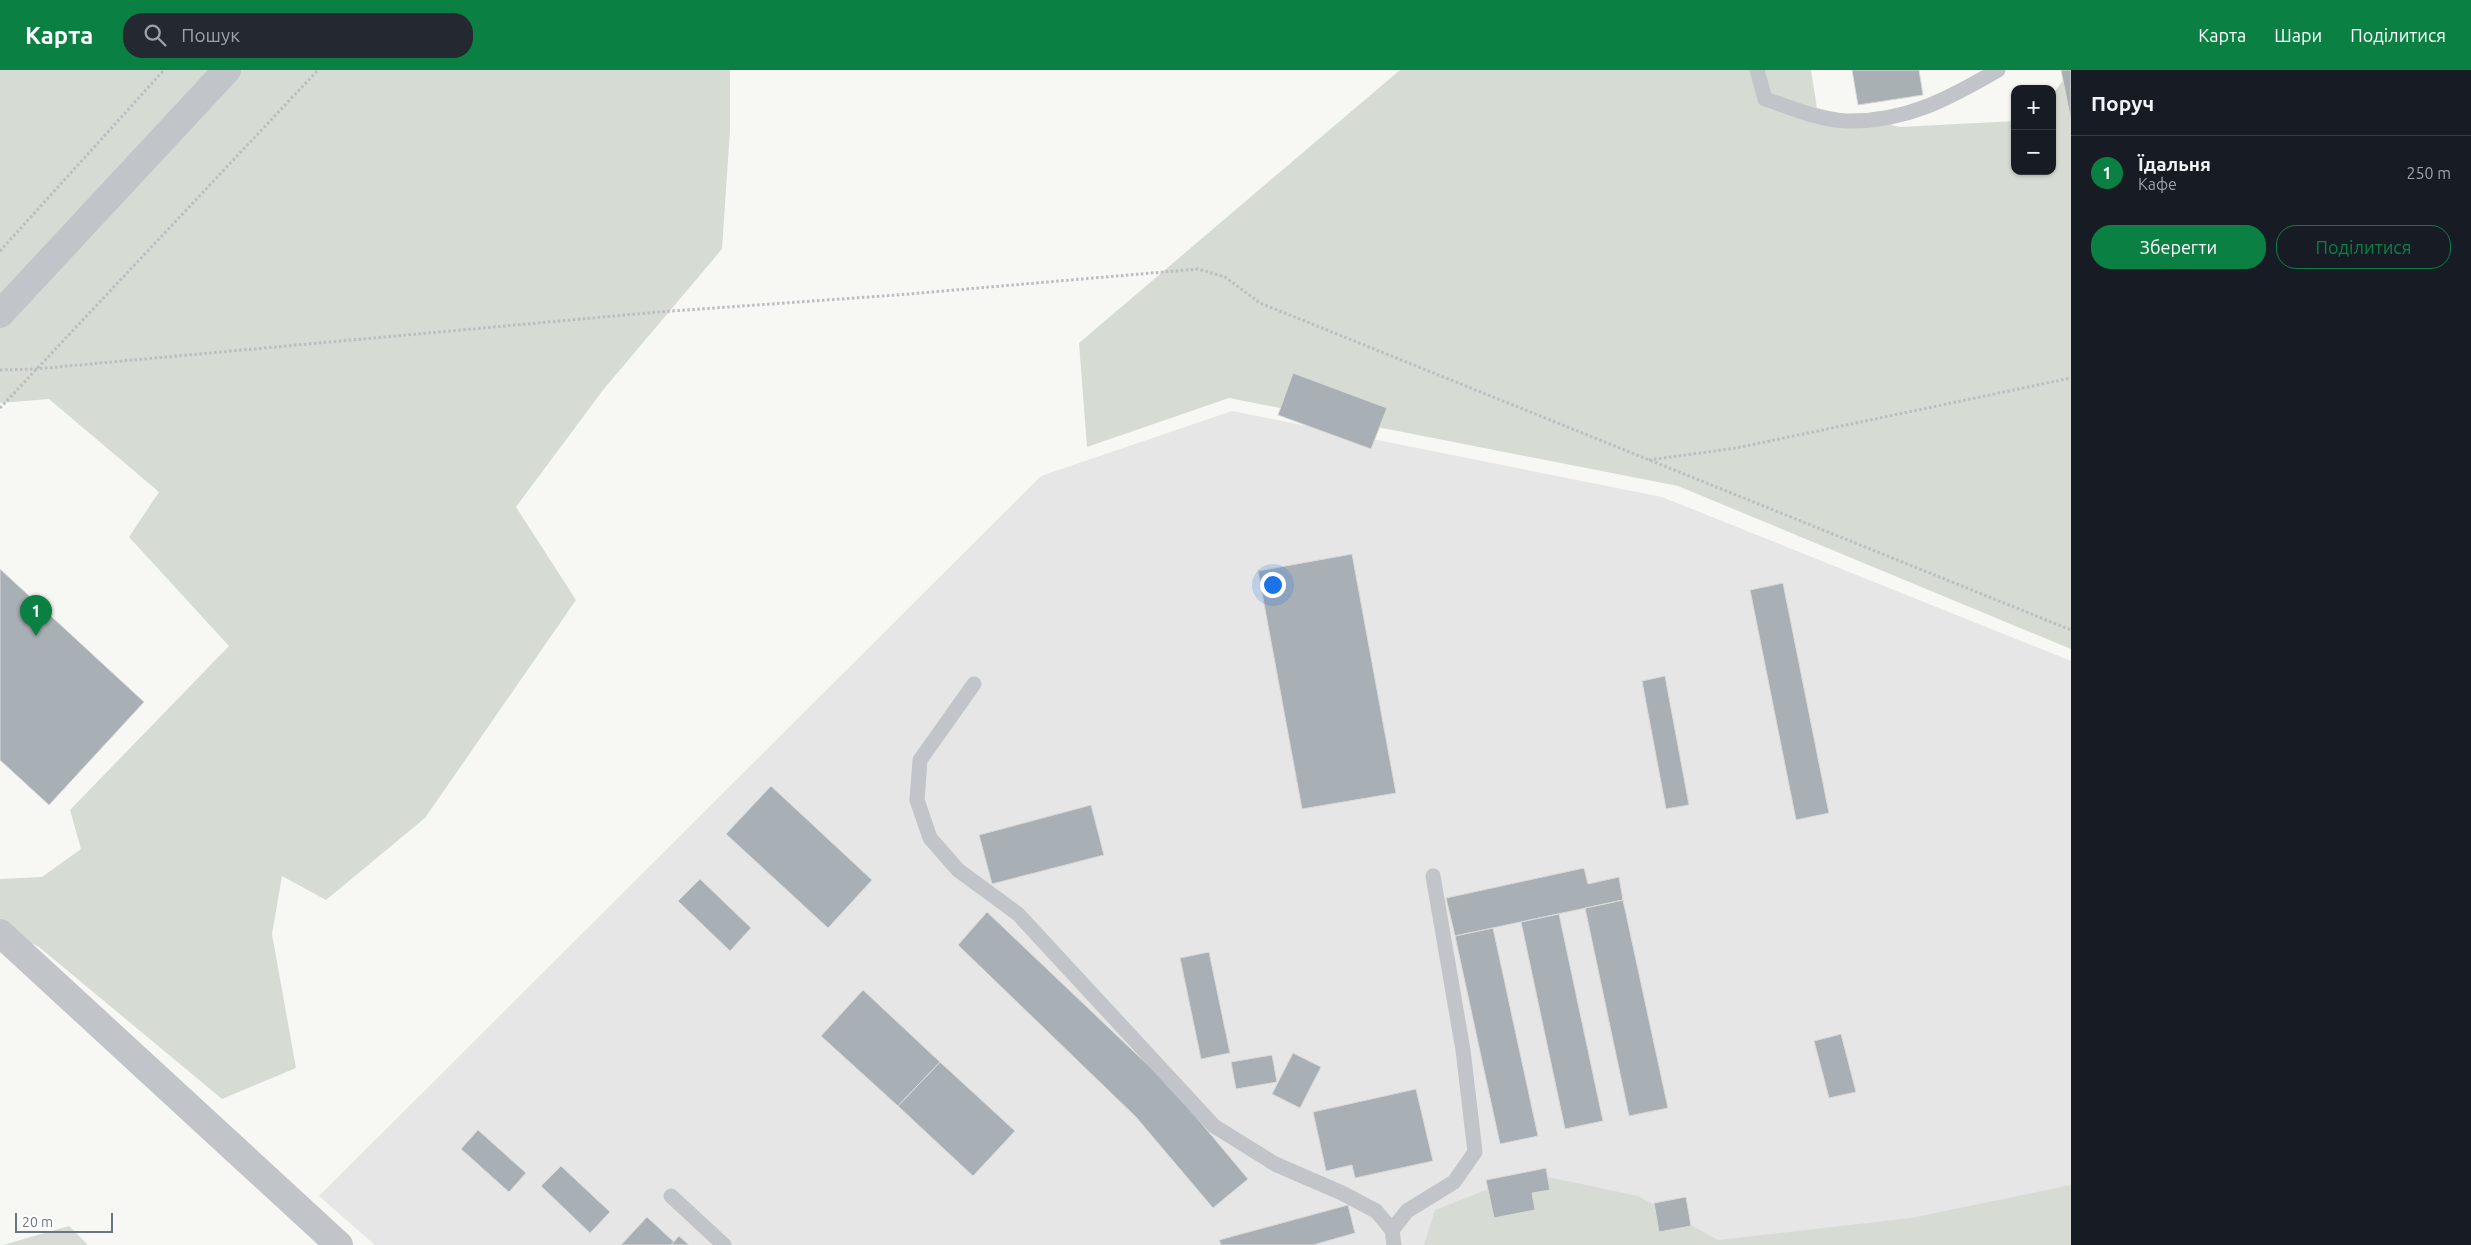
<!DOCTYPE html>
<html lang="uk">
<meta charset="utf-8">
<style>
:root{--surface:#171b24;--page:#242831;--text:#f1f3f6;--muted:#9ea1a6;--line:#363941;--accent:#0b8043}
body{margin:0;font-family:Ubuntu,sans-serif;background:var(--page);color:var(--text)}
.controls{position:absolute;right:15px;top:15px;display:grid;overflow:hidden;border-radius:10px;box-shadow:0 1px 4px #0004}
.controls button{width:45px;height:45px;display:grid;place-items:center;padding:0;border:0;border-bottom:1px solid var(--line);background:var(--surface);color:var(--text);font:25px sans-serif}
.scale{position:absolute;left:15px;bottom:12px;width:98px;box-sizing:border-box;padding-left:5px;border:2px solid #687684;border-top:0;font-size:14px;line-height:18px;white-space:nowrap;color:#687684;-webkit-text-stroke:4px #fff;paint-order:stroke}
.you{position:absolute;left:1272px;top:514px;width:18px;height:18px;margin:-12px;border:4px solid #fff;border-radius:50%;background:#1a73e8;box-shadow:0 0 0 8px #1a73e833}
.badge{display:grid;place-items:center;width:32px;height:32px;border-radius:50%;background:var(--accent);color:#fff;font-size:16px;font-weight:700}
.pin{position:absolute;translate:-50% -41px;filter:drop-shadow(0 1px 2px #0008)}
.pin::after{content:'';position:absolute;top:26px;width:18px;height:15px;background:inherit;clip-path:polygon(0 0,100% 0,50% 100%)}
.list{margin:0;padding:0;list-style:none}
h2{display:flex;justify-content:space-between;align-items:center;height:65px;margin:0;padding:0 20px;font-size:21px}
h2 small{font-size:16px;font-weight:400;color:var(--muted)}
.list li{display:grid;grid-template-columns:32px 1fr auto;gap:15px;align-items:center;box-sizing:border-box;height:75px;padding:0 20px;border-top:1px solid var(--line)}
.list b{display:block;font-size:19px;white-space:nowrap}
.list p{margin:0;font-size:16px;white-space:nowrap;color:var(--muted)}
.list em{font-size:16px;font-style:normal;color:var(--muted)}
.actions{display:flex;gap:10px;padding:15px 20px}
.actions a{flex:1;padding:11px 0;border:1px solid var(--accent);border-radius:20px;text-align:center;font-size:18px;color:var(--accent)}
.actions .main{background:var(--accent);color:#fff}
.icon{flex:none;width:28px;height:28px;fill:none;stroke:currentColor;stroke-width:2;stroke-linecap:round;stroke-linejoin:round}
.map{position:relative;flex:none;width:2071px;height:1175px;overflow:hidden}
header{display:flex;align-items:center;gap:30px;box-sizing:border-box;height:70px;padding:0 25px;background:var(--accent);color:#fff}
header strong{font-size:24px}
nav{display:flex;gap:28px;margin-inline-start:auto;font-size:18px}
.search{width:350px;height:45px;background:var(--page);display:flex;align-items:center;gap:12px;box-sizing:border-box;padding:0 18px;border-radius:20px;color:var(--muted);font-size:19px}
main{display:flex}
aside{flex:1;background:var(--surface)}
.map>svg:first-child{display:block}
.built{fill:#e5e6e5}
.green{fill:#d6dcd4}
.building{fill:#a8afb5;stroke:#d9d9d7}
.lines{fill:none;stroke-linecap:round;stroke-linejoin:round}
.path{stroke:#bbbdc0;stroke-width:3;stroke-dasharray:2.5 2.5;stroke-linecap:butt}
.lane{stroke:#c1c4c8;stroke-width:15}
.street{stroke:#c1c4c8;stroke-width:28}
</style>
<header>
<strong>Карта</strong>
<div class="search"><svg class="icon" aria-label="search" viewBox="0 0 24 24"><circle cx="10" cy="10" r="6"/><path d="M15 15l6 6"/></svg>Пошук</div>
<nav><a>Карта</a><a>Шари</a><a>Поділитися</a></nav>
</header>
<main>
<div class="map">
<svg width="2071" height="1175" viewBox="0 0 2071 1175">
<rect width="100%" height="100%" fill="#f7f7f4"/>
<path class="built" d="M1232,341L1662,427L2071,591V1175H375L319,1126L1041,406Z"/>
<path class="green" d="M0,0H730V60L722,179L603,320L516,437L576,530L425,748L326,830L282,806L272,864L296,998L222,1029L39,877L0,856V809L42,807L81,779L70,740L229,576L129,467L159,422L49,329L0,333Z
M1400,0H1811L1817,38L1900,57L2015,51V101H2052V25L2071,0V579L1678,416L1229,328L1087,377L1079,273Z
M1529,1103L1638,1126L1718,1170L1911,1148L2071,1115V1175H1424L1435,1140Z
M69,1156L88,1175H3Z"/>
<path class="building" d="M1852,0H1919L1923,25L1858,35Z
M2061,0H2071V51Z
M1293,303L1387,338L1371,379L1278,345Z
M1352,484L1396,723L1302,739L1258,501Z
M0,499L144,632L49,735L0,690Z
M1783,513L1829,743L1796,750L1750,520Z
M1665,606L1689,735L1666,739L1642,611Z
M771,716L872,810L828,858L726,764Z
M1091,735L1104,785L992,814L979,765Z
M1584,798L1588,814L1619,807L1623,830L1455,866L1446,828Z
M700,809L751,858L730,881L678,831Z
M1623,830L1668,1038L1629,1046L1585,838Z
M987,842L1171,1017L1248,1109L1213,1138L1136,1047L958,875Z
M1559,844L1603,1051L1565,1059L1521,852Z
M1493,858L1538,1066L1500,1074L1455,866Z
M1209,882L1230,983L1201,989L1180,888Z
M863,920L940,992L898,1036L821,966Z
M1841,964L1856,1022L1829,1028L1814,971Z
M1293,983L1321,997L1300,1038L1272,1024Z
M1272,985L1277,1012L1236,1019L1231,992Z
M940,992L1015,1061L973,1106L898,1036Z
M1416,1019L1433,1091L1355,1108L1352,1095L1326,1101L1313,1042Z
M478,1060L526,1103L509,1122L461,1079Z
M561,1096L610,1142L590,1163L541,1116Z
M1546,1098L1550,1120L1532,1123L1535,1140L1494,1148L1486,1110Z
M1686,1127L1691,1156L1659,1162L1654,1133Z
M1348,1135L1355,1163L1313,1175H1221L1219,1170Z
M647,1147L674,1172L671,1175H621Z
M679,1166L689,1175H671Z"/>
<g class="lines">
<path class="path" d="M0,181L164,0
M0,300L35,299L658,242L897,225L1198,199L1225,207L1260,233L2071,560
M0,338L318,0
M1649,390L1736,378L2071,308"/>
<path class="lane" d="M1757,0L1765,29C1789,37 1822,51 1847,51C1906,52 1948,29 1998,0
M974,614L920,690L917,730L930,768L958,800L1018,844L1214,1056L1275,1094L1342,1123L1376,1141L1392,1160L1394,1175
M671,1126L724,1175
M1392,1160L1407,1141L1454,1112L1475,1082L1463,980L1433,806"/>
<path class="street" d="M0,244L227,0
M0,863L339,1175"/>
</g>
</svg>
<div class="controls">
<button>+</button>
<button>−</button>
</div>
<div class="scale">20 m</div>
<div class="you"></div>
<div class="pin badge" style="left:36px;top:566px">1</div>
</div>
<aside>
<h2>Поруч<small></small></h2>
<ul class="list">
<li><span class="badge">1</span><div><b>Їдальня</b><p>Кафе</p></div><em>250 m</em></li>
</ul>
<div class="actions"><a class="main">Зберегти</a><a>Поділитися</a></div>
</aside>
</main>
